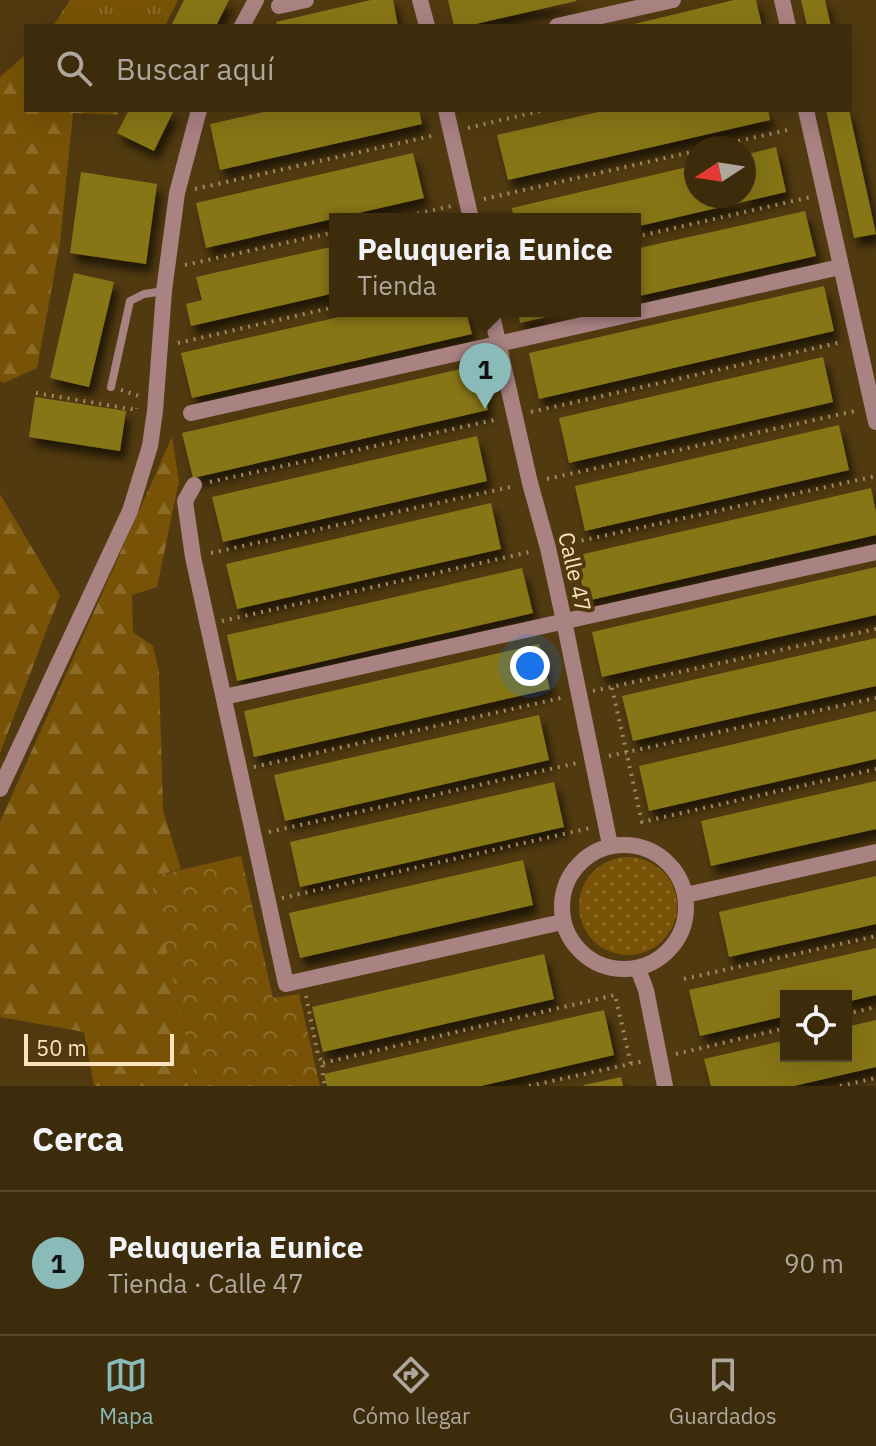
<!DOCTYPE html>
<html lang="es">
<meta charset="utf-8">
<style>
:root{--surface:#3d2c0c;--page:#443415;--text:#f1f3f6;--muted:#ada79d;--line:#56482d;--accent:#8bbbb9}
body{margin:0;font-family:"IBM Plex Sans",sans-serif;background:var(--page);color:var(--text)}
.controls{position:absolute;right:24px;bottom:24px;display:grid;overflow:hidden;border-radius:0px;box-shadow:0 8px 32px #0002}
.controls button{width:72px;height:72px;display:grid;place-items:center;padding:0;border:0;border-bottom:2px solid var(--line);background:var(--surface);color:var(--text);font:40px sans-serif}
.compass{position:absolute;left:684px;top:136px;width:72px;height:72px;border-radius:50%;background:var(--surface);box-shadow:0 8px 32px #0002;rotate:258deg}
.scale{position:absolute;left:24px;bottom:20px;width:150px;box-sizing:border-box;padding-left:8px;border:4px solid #fbe3bf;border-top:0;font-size:22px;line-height:28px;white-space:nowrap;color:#fbe3bf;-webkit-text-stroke:6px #513a10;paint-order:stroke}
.you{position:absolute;left:530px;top:666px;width:28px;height:28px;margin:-20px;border:6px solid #fff;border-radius:50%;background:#1a73e8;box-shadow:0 0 0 12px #1a73e833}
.badge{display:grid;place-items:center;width:52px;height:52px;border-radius:50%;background:var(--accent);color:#111;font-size:26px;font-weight:700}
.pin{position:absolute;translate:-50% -66px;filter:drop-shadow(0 2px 4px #0008)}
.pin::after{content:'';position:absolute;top:42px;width:28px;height:24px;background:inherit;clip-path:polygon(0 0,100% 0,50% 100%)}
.popup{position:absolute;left:329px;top:213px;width:312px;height:104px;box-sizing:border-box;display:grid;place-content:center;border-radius:0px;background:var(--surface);filter:drop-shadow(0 2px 6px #0005);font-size:26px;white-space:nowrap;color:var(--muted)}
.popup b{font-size:30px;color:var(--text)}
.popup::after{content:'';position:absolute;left:50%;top:100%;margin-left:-16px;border:16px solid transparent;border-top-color:var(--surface)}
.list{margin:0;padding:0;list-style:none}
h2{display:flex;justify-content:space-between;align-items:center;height:104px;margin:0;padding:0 32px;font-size:34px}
h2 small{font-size:26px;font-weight:400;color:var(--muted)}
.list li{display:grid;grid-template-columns:52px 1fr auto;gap:24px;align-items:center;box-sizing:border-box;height:144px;padding:0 32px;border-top:2px solid var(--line)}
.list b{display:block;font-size:30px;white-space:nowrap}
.list p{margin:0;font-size:26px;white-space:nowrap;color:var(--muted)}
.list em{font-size:26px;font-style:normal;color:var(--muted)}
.icon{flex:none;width:44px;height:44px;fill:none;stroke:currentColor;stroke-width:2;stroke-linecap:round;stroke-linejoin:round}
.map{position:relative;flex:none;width:876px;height:1086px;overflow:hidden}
.search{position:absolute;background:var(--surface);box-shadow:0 8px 32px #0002;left:24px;right:24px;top:24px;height:88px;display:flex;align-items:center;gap:20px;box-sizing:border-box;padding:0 28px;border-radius:0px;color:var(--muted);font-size:30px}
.sheet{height:248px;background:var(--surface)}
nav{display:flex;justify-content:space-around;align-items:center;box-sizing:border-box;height:112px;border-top:2px solid var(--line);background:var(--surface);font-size:22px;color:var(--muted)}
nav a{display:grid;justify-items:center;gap:4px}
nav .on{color:var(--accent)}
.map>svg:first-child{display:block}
.grass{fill:url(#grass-tufts)}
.forest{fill:url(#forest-firs)}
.park{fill:url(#park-crowns)}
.garden{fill:url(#garden-dots)}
.building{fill:#877618;filter:url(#shadow)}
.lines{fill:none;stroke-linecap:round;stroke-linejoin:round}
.path{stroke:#9f8860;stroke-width:4;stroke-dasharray:2 6;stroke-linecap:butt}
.service{stroke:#a98282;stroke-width:8}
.minor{stroke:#a98282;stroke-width:16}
.labels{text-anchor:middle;stroke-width:8;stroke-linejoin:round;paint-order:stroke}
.street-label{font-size:22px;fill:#fbe3bf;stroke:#513a10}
</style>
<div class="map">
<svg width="876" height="1086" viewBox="0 0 876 1086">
<defs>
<pattern id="grass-tufts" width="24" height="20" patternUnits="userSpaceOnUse" patternTransform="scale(2)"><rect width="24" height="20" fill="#785307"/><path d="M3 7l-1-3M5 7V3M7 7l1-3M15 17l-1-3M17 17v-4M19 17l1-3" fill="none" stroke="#8c6c29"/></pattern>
<pattern id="forest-firs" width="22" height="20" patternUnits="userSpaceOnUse" patternTransform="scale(2)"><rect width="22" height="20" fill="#785307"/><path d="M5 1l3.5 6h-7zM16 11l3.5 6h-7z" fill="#8c6c29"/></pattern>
<pattern id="park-crowns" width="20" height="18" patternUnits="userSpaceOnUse" patternTransform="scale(2)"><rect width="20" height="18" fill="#785307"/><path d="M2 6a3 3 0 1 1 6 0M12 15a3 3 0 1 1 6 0" fill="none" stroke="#8c6c29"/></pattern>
<pattern id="garden-dots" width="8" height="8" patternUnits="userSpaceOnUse" patternTransform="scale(2)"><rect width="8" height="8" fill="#785307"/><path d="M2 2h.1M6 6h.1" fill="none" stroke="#8c6c29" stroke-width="1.8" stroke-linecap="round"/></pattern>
<filter id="shadow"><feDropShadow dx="5" dy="9" stdDeviation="4" flood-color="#0009"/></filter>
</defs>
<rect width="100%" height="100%" fill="#513a10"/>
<path class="grass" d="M70,0H178L165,26H53Z"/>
<path class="forest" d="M26,54V110H116L119,115L73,113L60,243L37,368L4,383L0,381V77Z
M172,437L179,481L157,587L132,595L133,632L153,646L159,672L163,810L181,869L151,877L197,1086H94L84,1032L0,1017V822Z
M0,494L60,595L0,753Z"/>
<path class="park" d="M241,856L273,998L299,994L320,1086H197L150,877Z"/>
<path class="garden" d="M579 906a49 49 0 1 1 98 0a49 49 0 1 1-98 0Z"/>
<path class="building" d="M184,0H229L216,26H171Z
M371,0H393L398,26H277L276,22Z
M448,0H576V1L467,26H454Z
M734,0H756L762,26H626Z
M801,0H825L831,26H807Z
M129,110H174L154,151L117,133Z
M273,110H419L422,124L220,170L210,124Z
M607,110H768L770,120L508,180L497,135Z
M826,110H849L876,234L854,238Z
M776,147L786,192L635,227V219H514L512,208L696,165V196H744V155Z
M413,153L424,198L206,248L196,203Z
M81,172L157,184L146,264L70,253Z
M805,211L816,256L635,297V249Z
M335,246V293L191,326L186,304L202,300L196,277Z
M74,273L114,282L89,387L50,378Z
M824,286L834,331L539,399L529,353Z
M365,311H466L472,334L192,398L181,353Z
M518,311H568V312L520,323Z
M823,357L833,402L569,463L559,418Z
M478,365L488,410L193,478L182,433Z
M35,397L126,411L120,451L29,437Z
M839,425L849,470L585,531L575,486Z
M477,436L487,481L223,542L212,497Z
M871,488L876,512V535L586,601L575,556Z
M491,503L501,549L237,609L226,564Z
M876,567V615L602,677L592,632Z
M522,568L533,613L237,681L227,635Z
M876,638V686L633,741L622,696Z
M539,644L550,689L254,757L244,711Z
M876,711V759L649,811L639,766Z
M539,715L549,760L285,821L274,775Z
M876,781V829L711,866L701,821Z
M554,782L564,827L300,887L290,842Z
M523,860L533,905L300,958L289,913Z
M876,876V924L729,957L719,912Z
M876,948V995L846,1002V996H786V1016L700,1036L689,990Z
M544,954L554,999L323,1052L312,1007Z
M604,1010L614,1055L481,1086H327L324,1074Z
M876,1020V1067L794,1086H711L704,1059L786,1040V1056H846V1027Z
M621,1077L623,1086H584V1085Z"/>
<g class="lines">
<path class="path" d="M468,128L544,110
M707,148L792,129
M195,189L436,135
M484,199L696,151
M394,219L452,206
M635,237L811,197
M185,265L335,232
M178,343L335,307
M121,390L139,396
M36,393L137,410V408
M531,412L842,342
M547,479L855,411
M210,482L499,419
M566,544L876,476
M211,553L515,486
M222,621L534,551
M612,688L642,822L876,769
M593,691L876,629
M609,756L876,698
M254,767L561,698
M269,832L577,763
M282,898L590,828
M684,979L876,936
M306,996L318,1055L323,1063L322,1071L325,1086
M846,1014L876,1007
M676,1054L786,1028
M323,1063L615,995L631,1064
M529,1086L644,1061
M840,1086L876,1078"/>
<path class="service" d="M111,387L130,301L144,294L164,291"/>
<path class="minor" d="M420,0L427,26
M782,0L788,26
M279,6L306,0
M242,26L256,0
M557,26L673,0
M446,110L471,219
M806,110L876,422
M491,311L530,483L548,548L564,621L610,845
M191,413L840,267
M194,485L185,501L193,557L286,984L562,922
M224,697L876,552
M0,789L130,511L150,446L155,411L164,291L177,193L199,110
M562 907a62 62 0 1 1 124 0a62 62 0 1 1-124 0Z
M686,895L876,852
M638,969L646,990L665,1086"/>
</g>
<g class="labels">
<g class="street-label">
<text transform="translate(575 572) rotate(77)" y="8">Calle 47</text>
</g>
</g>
</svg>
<div class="controls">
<button><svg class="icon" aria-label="locate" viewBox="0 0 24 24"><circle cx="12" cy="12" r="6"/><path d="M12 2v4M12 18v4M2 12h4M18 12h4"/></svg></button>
</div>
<svg class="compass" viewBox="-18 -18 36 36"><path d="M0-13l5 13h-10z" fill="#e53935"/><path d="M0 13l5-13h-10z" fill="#ada79d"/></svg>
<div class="scale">50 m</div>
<div class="you"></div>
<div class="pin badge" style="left:485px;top:409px">1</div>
<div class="popup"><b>Peluqueria Eunice</b>Tienda</div>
<div class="search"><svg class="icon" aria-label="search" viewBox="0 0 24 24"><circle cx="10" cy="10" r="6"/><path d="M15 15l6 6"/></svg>Buscar aquí</div>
</div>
<section class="sheet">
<h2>Cerca<small></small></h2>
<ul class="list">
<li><span class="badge">1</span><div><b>Peluqueria Eunice</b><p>Tienda · Calle 47</p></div><em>90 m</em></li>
</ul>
</section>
<nav>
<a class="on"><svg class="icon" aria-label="map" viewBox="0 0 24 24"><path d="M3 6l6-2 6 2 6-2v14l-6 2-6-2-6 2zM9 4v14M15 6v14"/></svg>Mapa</a>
<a><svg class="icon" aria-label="directions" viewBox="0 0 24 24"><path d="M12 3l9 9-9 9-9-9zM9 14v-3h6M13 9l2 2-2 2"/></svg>Cómo llegar</a>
<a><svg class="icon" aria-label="saved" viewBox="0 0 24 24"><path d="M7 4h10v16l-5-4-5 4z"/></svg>Guardados</a>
</nav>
